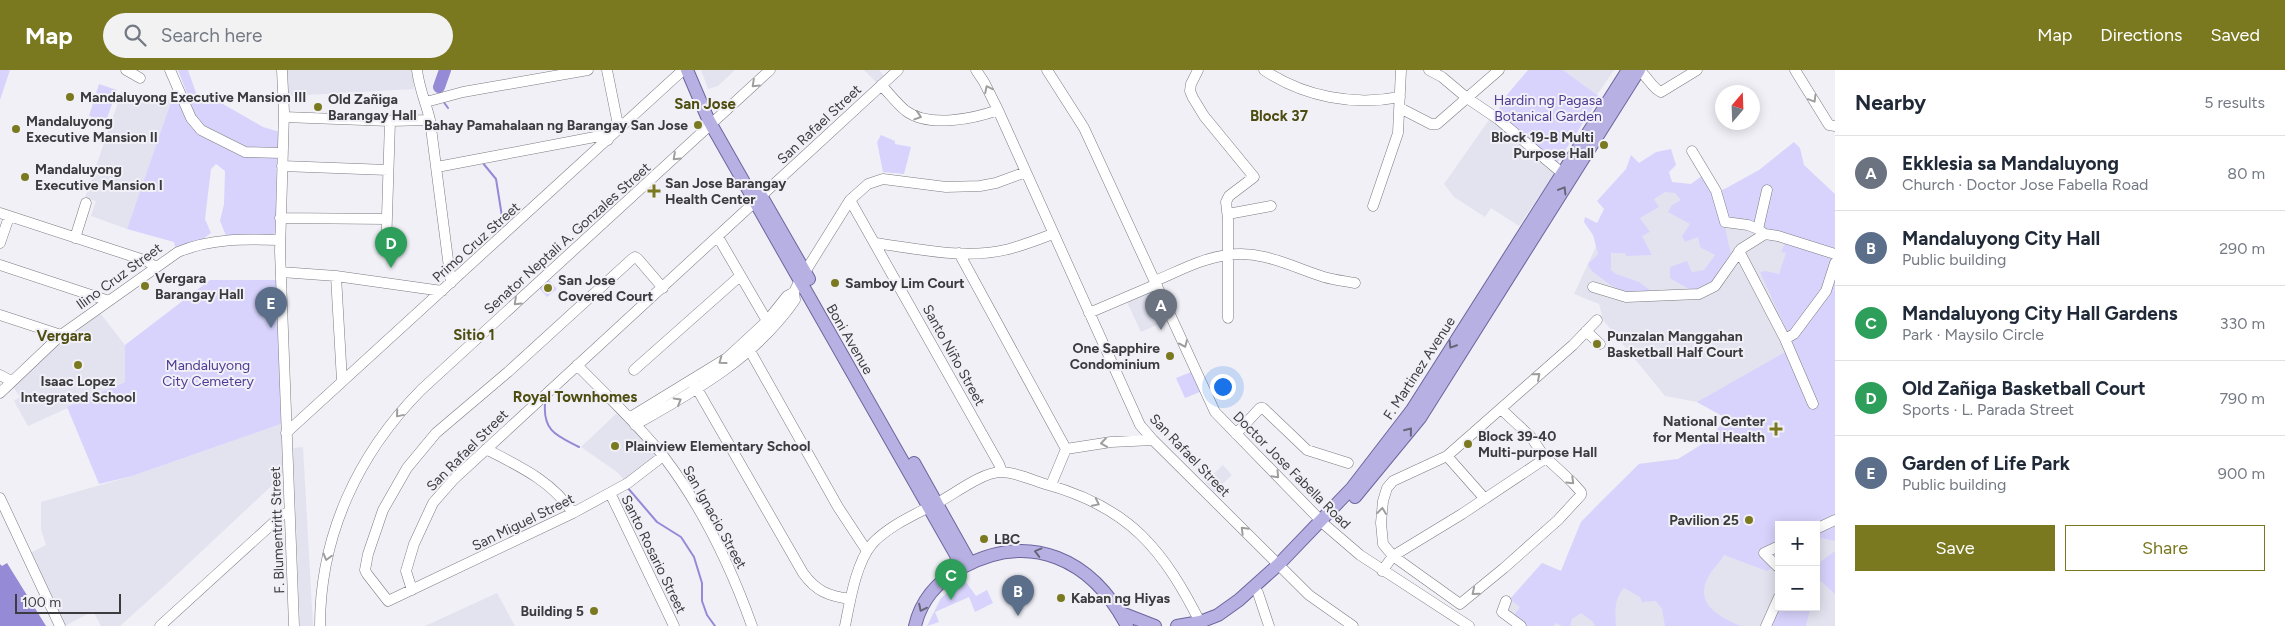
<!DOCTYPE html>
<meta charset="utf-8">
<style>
:root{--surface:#fff;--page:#f2f2f3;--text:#1f2937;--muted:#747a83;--line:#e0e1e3;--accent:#7a7920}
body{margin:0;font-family:Figtree,sans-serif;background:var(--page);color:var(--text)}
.controls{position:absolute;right:15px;bottom:15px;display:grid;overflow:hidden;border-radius:0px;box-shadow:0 2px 12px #0003}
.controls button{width:45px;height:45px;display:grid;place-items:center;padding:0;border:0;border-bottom:1px solid var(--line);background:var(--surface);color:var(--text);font:25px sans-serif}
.compass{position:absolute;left:1715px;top:15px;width:45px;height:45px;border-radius:50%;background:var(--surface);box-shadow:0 2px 12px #0003;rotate:19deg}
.scale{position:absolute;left:15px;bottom:12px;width:106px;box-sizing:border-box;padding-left:5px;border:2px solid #3c3c3f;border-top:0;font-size:14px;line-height:18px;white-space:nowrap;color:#3c3c3f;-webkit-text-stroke:4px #f1f0f7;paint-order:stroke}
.you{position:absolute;left:1222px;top:316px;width:18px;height:18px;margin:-12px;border:4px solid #fff;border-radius:50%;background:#1a73e8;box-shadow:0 0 0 8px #1a73e833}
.badge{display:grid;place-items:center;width:32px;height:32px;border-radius:50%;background:var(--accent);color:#fff;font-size:16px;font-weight:700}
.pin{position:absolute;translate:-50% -41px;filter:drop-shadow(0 1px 2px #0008)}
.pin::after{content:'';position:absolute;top:26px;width:18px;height:15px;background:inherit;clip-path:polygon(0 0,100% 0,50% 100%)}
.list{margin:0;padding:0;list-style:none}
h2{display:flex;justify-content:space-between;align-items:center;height:65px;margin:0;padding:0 20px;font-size:21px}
h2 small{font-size:16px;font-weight:400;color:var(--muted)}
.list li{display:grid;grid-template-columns:32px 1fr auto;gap:15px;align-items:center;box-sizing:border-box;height:75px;padding:0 20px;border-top:1px solid var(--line)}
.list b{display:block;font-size:19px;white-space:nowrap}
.list p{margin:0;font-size:16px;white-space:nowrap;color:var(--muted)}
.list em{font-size:16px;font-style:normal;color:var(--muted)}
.actions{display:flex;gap:10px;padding:15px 20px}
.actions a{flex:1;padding:11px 0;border:1px solid var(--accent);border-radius:0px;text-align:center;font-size:18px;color:var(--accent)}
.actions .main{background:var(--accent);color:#fff}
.icon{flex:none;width:28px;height:28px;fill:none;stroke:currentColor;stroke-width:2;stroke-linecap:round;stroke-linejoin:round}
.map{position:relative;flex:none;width:1835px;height:556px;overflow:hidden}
header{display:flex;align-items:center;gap:30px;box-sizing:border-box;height:70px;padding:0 25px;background:var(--accent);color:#fff}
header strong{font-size:24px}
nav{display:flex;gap:28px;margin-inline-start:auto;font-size:18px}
.search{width:350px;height:45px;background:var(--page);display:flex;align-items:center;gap:12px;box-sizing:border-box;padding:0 18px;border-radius:28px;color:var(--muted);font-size:19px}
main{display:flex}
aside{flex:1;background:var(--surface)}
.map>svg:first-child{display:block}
.built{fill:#e3e3f0;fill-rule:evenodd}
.green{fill:#d7d3fc}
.water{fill:#948ad6}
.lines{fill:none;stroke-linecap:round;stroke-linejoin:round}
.stream{stroke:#948ad6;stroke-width:2}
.river{stroke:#948ad6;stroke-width:12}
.minor-casing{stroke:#7b7b81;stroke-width:11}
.major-casing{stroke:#6d659d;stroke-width:14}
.minor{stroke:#fff;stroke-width:10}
.major{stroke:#b7b0e3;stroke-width:12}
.oneway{stroke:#9e9e9f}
.oneway2{stroke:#676578}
.poi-dot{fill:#7a7920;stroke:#f1f0f7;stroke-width:2}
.labels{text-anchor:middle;stroke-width:4;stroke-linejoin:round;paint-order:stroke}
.poi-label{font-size:14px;font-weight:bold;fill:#3c3c3f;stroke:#f1f0f7;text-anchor:start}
.park-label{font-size:14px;fill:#4f3b95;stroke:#f1f0f7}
.street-label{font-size:14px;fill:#3c3c3f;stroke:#f1f0f7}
.neighbourhood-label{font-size:15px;font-weight:bold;fill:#4e4d10;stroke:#f1f0f7}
</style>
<header>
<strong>Map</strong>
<div class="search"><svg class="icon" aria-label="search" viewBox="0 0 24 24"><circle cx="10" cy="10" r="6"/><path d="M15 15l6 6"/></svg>Search here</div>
<nav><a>Map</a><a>Directions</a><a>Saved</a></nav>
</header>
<main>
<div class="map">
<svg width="1835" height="556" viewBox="0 0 1835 556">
<rect width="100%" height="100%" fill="#f1f0f7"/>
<path class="built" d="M287,0H413L414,19L289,26Z
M701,0H733L734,1L718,16L708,19Z
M864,0H879L884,6L876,12Z
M1563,0H1614L1597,25Z
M122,21L142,32L172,29L127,159L91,146L96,131L85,128Z
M1491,47L1556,101L1519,156L1491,138L1485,147L1454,127L1444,114Z
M1799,95L1835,126V556H1525L1501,539L1542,493L1561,501L1581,452L1601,431L1639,394L1678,389L1709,370L1726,348L1697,332L1665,326L1603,250L1599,234L1574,224L1630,103L1714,122ZM1779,455H1816V537H1779Z
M1157,219L1170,249L1141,262L1127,232Z
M100,243L125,275V312L28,356L14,331L20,327L11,314L50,279Z
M618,342L657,386L624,410L617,402L581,377Z
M281,354L283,405L170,511L120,556H101L93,541L65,556L30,483L46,475L41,459V432L132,406Z
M303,377L313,556H300L293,378Z
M1223,395L1232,405L1214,422L1205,412Z
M497,523L515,556H425Z"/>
<path class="green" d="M0,0H10L0,30Z
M178,0H188L196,23L223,34L263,57L280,62C276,95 274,127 280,160L272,165L254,166L241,175L229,173L220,151L224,134L225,101L216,94L211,99L205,149L211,163L203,169L176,180L174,172L127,159L172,29L188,26Z
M1528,0H1563L1600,27L1557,93L1498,43L1501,32Z
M99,14L117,20L106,51L89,46Z
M881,65L895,71V74L911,77L904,104L883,102L877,72Z
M1794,72L1800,78L1804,95L1835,124V471L1816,467V455H1779V478L1763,479L1771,498L1767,501L1724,485C1720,493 1713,498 1710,504C1692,533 1718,546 1741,556H1665L1662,539L1656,531L1642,532L1640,527L1624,518C1614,529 1615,541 1616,556H1595L1592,551L1581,543L1572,549L1570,556H1562L1556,553L1553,556H1525L1513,547L1520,537L1510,529L1542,493L1561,501L1581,452L1639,394L1678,389L1709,370L1726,348L1697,332L1794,277L1760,202L1766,201L1779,204L1786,183L1781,182L1785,173L1746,157H1725L1731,184L1730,190L1709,218L1692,221L1670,208V197L1687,191L1692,202L1704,200L1715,185L1700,177L1698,167L1685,172L1682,166L1690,154L1668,142L1672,135L1681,130L1675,123L1665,122L1654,129L1659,137L1640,148L1650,162L1642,166L1652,185L1626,186L1625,183H1611V200L1616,204L1639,212L1651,221C1629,226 1618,221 1601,208C1595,203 1590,201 1588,194L1598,184L1593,165L1584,152L1585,147L1597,153L1604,139L1597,131L1626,99L1631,85L1639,93L1656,82L1671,79L1676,95L1669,102L1672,112L1691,114L1703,105L1721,121L1759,100Z
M548,209L557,219L547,227L539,218Z
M210,210H277L281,354L132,406L99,414L67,337L125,312V275Z
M1191,302L1200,322L1185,328L1176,308Z
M1835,481V524L1816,507V495Z
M963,508L976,526L987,520L993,533L975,542L969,527L935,542L939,552L927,556L941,528Z
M1780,537H1805L1810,539L1806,556H1769Z"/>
<path class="water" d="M7,493L46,556H0V494L2,496Z"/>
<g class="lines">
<path class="stream" d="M439,17L441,25
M443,31L448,38
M482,92L496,109L504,159
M545,334C543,362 558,366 579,377
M627,417L657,452L681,467L694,487L702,513V531L707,545L715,556"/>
<path class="river" d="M439,17L445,0"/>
<defs>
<path id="minor" d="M126,0L140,8
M170,0L191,48L201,60L245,82L282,83
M282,0L284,42L280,181L294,556
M417,0C419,18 426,33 430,50L451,213
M607,0L617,50L622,56
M976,0L984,12L998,40L1140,355L1153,370L1309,525L1353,556
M1047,0L1084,58L1215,342L1325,455L1360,485L1469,556
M1198,0L1191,14L1190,21L1193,28L1204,46L1254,107L1229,126L1226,132L1228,149V248
M1264,0C1304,27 1354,36 1400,27
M1429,0L1442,7L1467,28L1498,49L1562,103
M1639,0C1647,6 1653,19 1661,22L1697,0
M1795,0L1829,55L1835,56
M881,15C889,23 897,34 906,41C929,58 973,49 998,40
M426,32L463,22L588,0
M1400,38L1431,54H1437L1499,0
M284,47L390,51L430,50
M1692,81L1716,121L1725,152L1748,155L1758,159
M282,96L388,100
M437,97L600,66L608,70
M850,130L999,394L1002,402
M1373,136L1398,63L1401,0
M0,143L147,191L155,197
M1228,144L1271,136
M280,148L387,149
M1762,162L1758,159L1767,120
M718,167L767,251
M75,168L86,133
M0,173L9,147
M875,173C919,179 965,190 1009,179C1024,175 1039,169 1053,164
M386,178L390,51
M1739,181L1785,269L1813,334
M959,183L1066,379
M0,195L109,231
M281,202L336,206L442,221
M336,206L342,311
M1155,211C1179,201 1202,188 1228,185C1263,180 1292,197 1324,207C1334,210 1344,211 1355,213
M1593,217L1626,227L1699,224L1715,216L1741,179L1765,164L1778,166L1835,184
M1089,243L1157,214
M0,245L61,265
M1586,261L1600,274
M1785,269L1794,264L1826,221L1835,193
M745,272L838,437L867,481
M577,295C606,325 638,354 664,387C702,437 731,497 752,556
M634,300L740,206
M0,305L11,311
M692,310L803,503C816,521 828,526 850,529
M0,323L61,265L178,182C211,168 244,169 280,170
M1501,339L1531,367L1544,386L1572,412L1581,422V425L1558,450L1504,498L1460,534L1393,486L1383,474L1381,453L1383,431L1387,418L1393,411L1447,386L1573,275L1597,250
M629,348L727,288L767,251L787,226L794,222
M635,355C695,321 755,288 795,230L794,222L800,210L850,130L868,114L883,109L946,117L980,116L996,113L1026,102
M286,363L683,0
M1236,364L1260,338H1263L1307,380L1348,393
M486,379C519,396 552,411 573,443
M663,386L628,413L573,443L388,531L367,504L365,500L368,484L383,440L407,398L436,363L508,302L632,189L635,187L638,189L663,218
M1447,386L1485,429
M1051,415L1066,379L1111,372L1153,370
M610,423L674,556
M0,428L60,556
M1816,459L1835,450
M1777,496L1764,483L1779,476
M1382,501L1393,486L1462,444L1546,388
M1254,517L1258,523L1269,556
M412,520L406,501L414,474L433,433L454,409L898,0
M1506,531L1502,542L1521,556
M160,556L283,444L289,442
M320,556C320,465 358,384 421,320L770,0
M845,556C850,531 856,493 872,474C888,456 916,444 937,433C953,425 982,402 1001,402C1015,402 1032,410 1045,414C1130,437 1164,480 1202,556
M1766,556L1779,527"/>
<path id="major" d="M687,0L708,49L956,485L959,499
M759,122L809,209
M914,393L970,493
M1355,427L1420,348L1639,0
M1119,542L1155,556
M915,556C921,530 938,511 961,498C1030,460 1092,489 1127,556
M1177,556L1200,552L1218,545L1239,530L1279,494L1352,418L1412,340L1628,0"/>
</defs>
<use href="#minor" class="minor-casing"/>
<use href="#major" class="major-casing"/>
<use href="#minor" class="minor"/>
<use href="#major" class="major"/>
</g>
<defs><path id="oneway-chevron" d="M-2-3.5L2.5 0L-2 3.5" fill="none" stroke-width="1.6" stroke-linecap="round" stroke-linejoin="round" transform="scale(1.25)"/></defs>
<g class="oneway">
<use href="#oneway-chevron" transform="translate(755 14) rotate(137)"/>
<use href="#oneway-chevron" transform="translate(988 19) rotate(-116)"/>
<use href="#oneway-chevron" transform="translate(1813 29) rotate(59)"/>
<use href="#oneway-chevron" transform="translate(918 46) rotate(18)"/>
<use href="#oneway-chevron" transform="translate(676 87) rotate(137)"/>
<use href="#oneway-chevron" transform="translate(517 232) rotate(137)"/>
<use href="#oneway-chevron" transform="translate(1184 274) rotate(66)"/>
<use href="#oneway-chevron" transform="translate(722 291) rotate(144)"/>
<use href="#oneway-chevron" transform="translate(1537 306) rotate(-41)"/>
<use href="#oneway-chevron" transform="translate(678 331) rotate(-30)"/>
<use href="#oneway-chevron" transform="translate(399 344) rotate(130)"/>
<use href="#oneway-chevron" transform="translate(1104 373) rotate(172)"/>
<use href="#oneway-chevron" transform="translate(1276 405) rotate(46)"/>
<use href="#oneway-chevron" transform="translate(1571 411) rotate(44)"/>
<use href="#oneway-chevron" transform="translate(1096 433) rotate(26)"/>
<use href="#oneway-chevron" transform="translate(1382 441) rotate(-83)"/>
<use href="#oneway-chevron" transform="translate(1244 460) rotate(-135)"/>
<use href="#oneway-chevron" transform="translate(327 487) rotate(105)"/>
<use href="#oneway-chevron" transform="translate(1475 522) rotate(141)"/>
</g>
<g class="oneway2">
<use href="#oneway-chevron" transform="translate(1563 120) rotate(-59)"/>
<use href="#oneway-chevron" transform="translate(1452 275) rotate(122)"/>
<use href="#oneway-chevron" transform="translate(1409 361) rotate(-51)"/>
<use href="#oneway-chevron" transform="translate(1038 482) rotate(-165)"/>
<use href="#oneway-chevron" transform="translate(922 538) rotate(116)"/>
</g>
<g class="poi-dot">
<circle cx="70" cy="27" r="5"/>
<circle cx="318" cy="37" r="5"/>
<circle cx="698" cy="55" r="5"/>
<circle cx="16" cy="59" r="5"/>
<circle cx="1604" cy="75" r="5"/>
<circle cx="25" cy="107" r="5"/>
<path d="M651.5 113.5h5v5h5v5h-5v5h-5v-5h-5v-5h5z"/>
<circle cx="835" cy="213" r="5"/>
<circle cx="145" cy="216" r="5"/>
<circle cx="548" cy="218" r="5"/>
<circle cx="1597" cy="274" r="5"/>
<circle cx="1170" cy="286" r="5"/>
<circle cx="78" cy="295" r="5"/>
<path d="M1773.5 351.5h5v5h5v5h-5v5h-5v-5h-5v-5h5z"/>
<circle cx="1468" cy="374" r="5"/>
<circle cx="615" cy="376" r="5"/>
<circle cx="1749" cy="450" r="5"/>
<circle cx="984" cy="469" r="5"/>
<circle cx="1061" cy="528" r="5"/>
<circle cx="594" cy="541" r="5"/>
</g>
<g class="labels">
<g class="poi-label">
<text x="80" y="32">Mandaluyong Executive Mansion III</text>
<text x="328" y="34">Old Zañiga<tspan x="328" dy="16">Barangay Hall</tspan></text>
<text x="26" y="56">Mandaluyong<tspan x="26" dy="16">Executive Mansion II</tspan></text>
<text x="688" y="60" text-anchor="end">Bahay Pamahalaan ng Barangay San Jose</text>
<text x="1594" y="72" text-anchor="end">Block 19-B Multi<tspan x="1594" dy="16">Purpose Hall</tspan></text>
<text x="35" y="104">Mandaluyong<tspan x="35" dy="16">Executive Mansion I</tspan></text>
<text x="665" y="118">San Jose Barangay<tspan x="665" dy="16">Health Center</tspan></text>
<text x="155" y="213">Vergara<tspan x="155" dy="16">Barangay Hall</tspan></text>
<text x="558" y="215">San Jose<tspan x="558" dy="16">Covered Court</tspan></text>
<text x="845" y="218">Samboy Lim Court</text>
<text x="1607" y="271">Punzalan Manggahan<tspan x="1607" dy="16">Basketball Half Court</tspan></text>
<text x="1160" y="283" text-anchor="end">One Sapphire<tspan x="1160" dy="16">Condominium</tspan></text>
<text x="78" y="316" text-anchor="middle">Isaac Lopez<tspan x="78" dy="16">Integrated School</tspan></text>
<text x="1765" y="356" text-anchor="end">National Center<tspan x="1765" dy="16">for Mental Health</tspan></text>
<text x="1478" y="371">Block 39-40<tspan x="1478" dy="16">Multi-purpose Hall</tspan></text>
<text x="625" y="381">Plainview Elementary School</text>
<text x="1739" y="455" text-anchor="end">Pavilion 25</text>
<text x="994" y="474">LBC</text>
<text x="1071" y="533">Kaban ng Hiyas</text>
<text x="584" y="546" text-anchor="end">Building 5</text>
</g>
<g class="park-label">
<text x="1548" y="35">Hardin ng Pagasa<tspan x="1548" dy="16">Botanical Garden</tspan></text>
<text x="208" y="300">Mandaluyong<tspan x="208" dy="16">City Cemetery</tspan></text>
</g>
<g class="street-label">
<text transform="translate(819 54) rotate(-43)" y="5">San Rafael Street</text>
<text transform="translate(567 168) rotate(-42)" y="5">Senator Neptali A. Gonzales Street</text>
<text transform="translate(476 172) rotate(-42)" y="5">Primo Cruz Street</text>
<text transform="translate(119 206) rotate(-36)" y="5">Ilino Cruz Street</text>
<text transform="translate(850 269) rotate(60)" y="5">Boni Avenue</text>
<text transform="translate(954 285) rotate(61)" y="5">Santo Niño Street</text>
<text transform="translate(1419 298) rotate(-57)" y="5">F. Martinez Avenue</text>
<text transform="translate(467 380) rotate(-45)" y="5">San Rafael Street</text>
<text transform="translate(1190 385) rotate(46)" y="5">San Rafael Street</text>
<text transform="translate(1292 400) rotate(45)" y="5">Doctor Jose Fabella Road</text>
<text transform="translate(715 447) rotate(61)" y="5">San Ignacio Street</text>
<text transform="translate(523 452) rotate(-26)" y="5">San Miguel Street</text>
<text transform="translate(277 460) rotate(-92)" y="5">F. Blumentritt Street</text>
<text transform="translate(654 484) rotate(64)" y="5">Santo Rosario Street</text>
</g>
<g class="neighbourhood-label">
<text x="705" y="39">San Jose</text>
<text x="1279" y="51">Block 37</text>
<text x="474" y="270">Sitio 1</text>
<text x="64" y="271">Vergara</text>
<text x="575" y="332">Royal Townhomes</text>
</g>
</g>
</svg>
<div class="controls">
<button>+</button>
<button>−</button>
</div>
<svg class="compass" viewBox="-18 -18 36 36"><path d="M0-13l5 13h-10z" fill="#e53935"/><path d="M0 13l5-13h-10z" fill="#747a83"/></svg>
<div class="scale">100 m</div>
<div class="you"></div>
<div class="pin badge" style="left:1161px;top:260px;background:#6b7280">A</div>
<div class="pin badge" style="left:1018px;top:546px;background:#5c6f8a">B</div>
<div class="pin badge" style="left:951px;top:530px;background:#2e9e5b">C</div>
<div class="pin badge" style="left:391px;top:198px;background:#2e9e5b">D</div>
<div class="pin badge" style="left:271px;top:258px;background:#5c6f8a">E</div>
</div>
<aside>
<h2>Nearby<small>5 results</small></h2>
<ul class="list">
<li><span class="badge" style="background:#6b7280">A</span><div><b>Ekklesia sa Mandaluyong</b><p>Church · Doctor Jose Fabella Road</p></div><em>80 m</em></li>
<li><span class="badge" style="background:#5c6f8a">B</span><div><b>Mandaluyong City Hall</b><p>Public building</p></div><em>290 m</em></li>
<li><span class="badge" style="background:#2e9e5b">C</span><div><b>Mandaluyong City Hall Gardens</b><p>Park · Maysilo Circle</p></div><em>330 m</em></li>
<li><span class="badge" style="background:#2e9e5b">D</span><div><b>Old Zañiga Basketball Court</b><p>Sports · L. Parada Street</p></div><em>790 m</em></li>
<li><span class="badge" style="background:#5c6f8a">E</span><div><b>Garden of Life Park</b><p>Public building</p></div><em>900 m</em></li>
</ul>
<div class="actions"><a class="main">Save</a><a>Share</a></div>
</aside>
</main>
